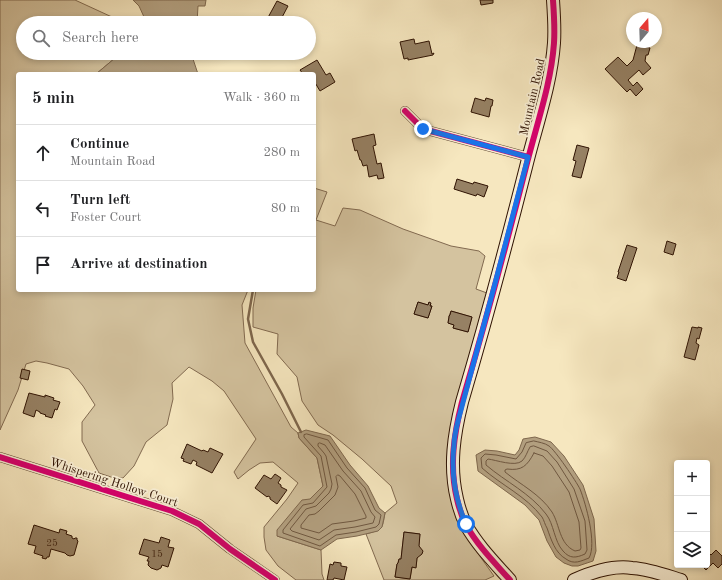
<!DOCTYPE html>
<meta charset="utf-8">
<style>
:root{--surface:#fff;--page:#f6f6f6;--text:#202124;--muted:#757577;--line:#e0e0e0}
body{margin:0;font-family:"Old Standard TT",serif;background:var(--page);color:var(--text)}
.controls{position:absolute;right:12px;bottom:12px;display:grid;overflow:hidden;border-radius:4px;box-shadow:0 2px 6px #0003}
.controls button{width:36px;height:36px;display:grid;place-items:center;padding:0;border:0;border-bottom:1px solid var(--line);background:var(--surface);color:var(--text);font:20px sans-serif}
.compass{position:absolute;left:626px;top:12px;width:36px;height:36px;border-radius:50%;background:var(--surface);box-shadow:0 2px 6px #0003;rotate:19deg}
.stop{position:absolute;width:12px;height:12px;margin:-9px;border:3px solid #1a73e8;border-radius:50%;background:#fff}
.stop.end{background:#1a73e8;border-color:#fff;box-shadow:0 1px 4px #0008}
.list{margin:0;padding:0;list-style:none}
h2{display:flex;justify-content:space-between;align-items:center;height:52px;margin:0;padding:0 16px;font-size:17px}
h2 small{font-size:13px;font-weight:400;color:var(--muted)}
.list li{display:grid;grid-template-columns:26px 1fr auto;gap:12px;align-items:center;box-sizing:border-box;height:56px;padding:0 16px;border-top:1px solid var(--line)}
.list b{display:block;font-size:15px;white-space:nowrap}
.list p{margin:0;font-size:13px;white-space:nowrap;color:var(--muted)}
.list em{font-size:13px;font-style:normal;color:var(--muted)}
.icon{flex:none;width:22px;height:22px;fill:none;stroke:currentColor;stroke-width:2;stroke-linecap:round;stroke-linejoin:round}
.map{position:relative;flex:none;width:722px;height:580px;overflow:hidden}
.search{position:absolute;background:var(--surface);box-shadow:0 2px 6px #0003;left:16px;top:16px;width:300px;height:44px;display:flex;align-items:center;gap:10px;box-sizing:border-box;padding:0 14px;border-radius:22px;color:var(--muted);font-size:15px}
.panel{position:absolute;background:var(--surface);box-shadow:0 2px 6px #0003;left:16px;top:72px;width:300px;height:220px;border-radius:4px}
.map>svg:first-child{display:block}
.green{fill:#d4c39f;stroke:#826a50;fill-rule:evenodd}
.water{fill:#b29f7f;stroke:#7e674d}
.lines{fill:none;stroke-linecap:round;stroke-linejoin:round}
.shore{stroke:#705840;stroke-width:1}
.stream{stroke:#7e674d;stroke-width:2.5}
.building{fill:#968164;stroke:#2f1202}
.street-casing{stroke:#614731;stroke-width:10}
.secondary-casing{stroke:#2f1202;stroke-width:14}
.street{stroke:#f9efd5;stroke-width:9}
.secondary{stroke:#f9efd5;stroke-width:12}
.cycleway-casing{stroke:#f9efd5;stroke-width:8}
.cycleway{stroke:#d6006c;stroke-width:6}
.route{stroke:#1a73e8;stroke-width:5}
.labels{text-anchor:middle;stroke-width:3.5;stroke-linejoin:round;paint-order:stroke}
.number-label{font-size:10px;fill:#492e1a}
.street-label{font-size:12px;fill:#2f1202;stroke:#f9efd5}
</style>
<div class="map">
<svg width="722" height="580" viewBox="0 0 722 580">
<rect width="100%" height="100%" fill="#f6e7bf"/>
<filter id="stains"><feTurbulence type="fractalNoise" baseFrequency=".005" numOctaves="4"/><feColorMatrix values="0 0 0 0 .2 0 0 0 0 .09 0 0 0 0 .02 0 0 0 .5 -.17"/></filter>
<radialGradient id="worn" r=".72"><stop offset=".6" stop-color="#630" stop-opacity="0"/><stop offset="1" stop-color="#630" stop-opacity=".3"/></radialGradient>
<path class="green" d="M0,0H75L125,23H23V53H121L96,74H18V290H248L242,305L245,343L291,427L298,433L299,438L317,458L323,486L277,536L321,550L322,574L324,580H296L278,566L266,550L264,537V527L287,499L298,483L273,462L260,463L249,470L238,479L234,472L256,439L224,391L212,381L189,367L172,383L173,399L167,425L146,442L134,466L123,478H114L99,473L82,441V422L95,405L83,386L69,369L47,363L36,361L26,364L18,390L0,430Z
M314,188L327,192L316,220L335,226L343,208L360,210L403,229L451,246L479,251L485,256L476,289L487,293L456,405L452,502L457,520L474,548L494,576L485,580H384L366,534C383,529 382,530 385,513L397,503L391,486L362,459L333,435L318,425L302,401L297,377L277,354L278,334L253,327V308L256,290H314ZM418,302L428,305L429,302L430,303V306H432L428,318L414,314ZM451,311L472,317L468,332L453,328L454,325L448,323L449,316ZM404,532L420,534L416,567H412L410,579L395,577L397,564L398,563L399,559H401Z"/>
<path class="water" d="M133,0H206L205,6H198L197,23H149L144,17L139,6Z
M121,53H191L198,74H96Z
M306,430L330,436L350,465L368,486L379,508L385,513L382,527L378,531L357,536L337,539L321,550L277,536V530L302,500L310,499L323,486L317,458L299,438L298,433Z
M535,437L551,442L564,456L583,485L594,519L596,551L593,561L578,566H572L564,563L556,557L547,541L539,520L525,505L478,471L476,455L485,450L497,451L515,455L519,450L523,439Z"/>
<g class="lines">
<path class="shore" d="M307,434L328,440L347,468L365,488L375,510L381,515L379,524L376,527L356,532L336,535L320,546L283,533V530L303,505L313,503L327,487L321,456L304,437V435Z
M534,441C538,442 545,443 549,446C555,450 576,481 580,489C586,504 597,544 589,558C581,561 574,565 566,559C555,553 551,539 547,528C545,525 544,520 542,517C526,496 501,485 482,468L481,458L485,454L496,455L516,459L522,452L526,443Z
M320,443L325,445L343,471L361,491L371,512L375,517L373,523L355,527L334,530L319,540L292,531L290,529L306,509L316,506L329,493L331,489L332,484L326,456L324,453L318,446V444Z
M534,446L547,451L557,462L574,489L585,521L587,550L585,554C576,558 570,559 563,551C554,541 554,524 546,514C530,493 506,482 486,465V461L488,459C496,460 515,467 522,461C526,457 527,452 530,447Z
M534,453L543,456L552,466L569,492L579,522L581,548L580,550L575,551C559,544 560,525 552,512C540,494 521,485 505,472V470L507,469C522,471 527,466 534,453Z
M338,475L340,476L355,494L366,516V518L354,521L332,524L319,533L301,528V525L309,515L315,514L319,511L335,495L338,487L336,477Z"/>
<path class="stream" d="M253,290L248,319L253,342L282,394L301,432"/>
</g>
<path class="building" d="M480,0H493V3L481,5Z
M277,1L288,6L279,23H265Z
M414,39L415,44L429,41L432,54L434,53L433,55L408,60V58L404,59L400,42Z
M637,45L650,48L648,55H646L645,61L651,68L643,75L639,70L628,80L633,86L637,82L643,89L636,96L630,89L627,92L605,69L618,57L627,66L633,60Z
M317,60L326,75L330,73L335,82L320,91L314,81V74H303L300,70Z
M475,98L485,101L486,98L493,100L492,106H491L489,117L471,112Z
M374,134L376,145L373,146L377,164L381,163L384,178L378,179L377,175L369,177L367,165L363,166L361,160H360L357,150L355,151L352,139Z
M577,145L589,148L581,178L572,176L576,161L573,160Z
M457,179L473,184L474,182L488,186L484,197L477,194L476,196L454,189Z
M667,241L676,244L673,255L664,252Z
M627,245L637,248L626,281L617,278L619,272H618Z
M418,302L428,305L429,302L431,303L430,306H432L428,318L414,314Z
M451,311L472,317L468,332L453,328L454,325L448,323L449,317V316L450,315Z
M692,327L698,328V327L702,328L699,339L697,338L696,343L699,345L695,360L684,357Z
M22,369L30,371L28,380L20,378Z
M29,393L45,397V395L54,398L53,400L60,402L57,410L55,409L52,418L45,416L46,415L40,413V412L36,410L34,417L23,413Z
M187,444L202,451L203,450L208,452L210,448L223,454L212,473L196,465L197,462L193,460L191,464L183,461L184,459L181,458Z
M275,474L281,478L278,483L281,485V487L287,490L277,504L270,499V497L268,496L267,497L255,488L264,475L271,479Z
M34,525L59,533L60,529L67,531L66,534L72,536V538L74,539L75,538H77V540L78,541L74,555L70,556L67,555L65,553L51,549L49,557H47L46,559L42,558L43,556L34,553L36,546L28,544Z
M404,532L420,534L419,546L423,551L422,554L417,558L416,568L412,567L410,579L395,577L397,564L398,563L399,559H401Z
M161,537L170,540L168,547L174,548L168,567L162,565L161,568L157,570L151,568L148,565L149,561H147L149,557L139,554L144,539L159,543Z
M716,550L722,556V564L718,568L713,563L706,570L701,565H707V551L711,555Z
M334,562L341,563V566L347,567L344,580L334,578L333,580H327L330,564L333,565Z"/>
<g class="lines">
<defs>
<path id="street" d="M405,111L423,129L528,157
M0,457L172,511L199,524L230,549L275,580"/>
<path id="secondary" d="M510,580C494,562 478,546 466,525C462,517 459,508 457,499C449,466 454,434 462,402C485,324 506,246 526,167C536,126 551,85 554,43C555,28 554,14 553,0
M574,580C592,572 612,565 632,568C649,569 665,575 681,580"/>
</defs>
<use href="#street" class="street-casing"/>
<use href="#secondary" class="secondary-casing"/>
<use href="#street" class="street"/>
<use href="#secondary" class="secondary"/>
<defs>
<path id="cycleway" d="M405,111L423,129L528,157
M0,457L172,511L199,524L230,549L275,580
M510,580C494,562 478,546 466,525C462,517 459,508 457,499C449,466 454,434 462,402C485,324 506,246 526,167C536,126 551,85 554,43C555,28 554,14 553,0"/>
</defs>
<use href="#cycleway" class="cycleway-casing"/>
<use href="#cycleway" class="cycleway"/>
</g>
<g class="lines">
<path class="route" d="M423,129L528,157L497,276L458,421C456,429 454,437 454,445C451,472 455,499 466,524"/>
</g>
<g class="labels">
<g class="number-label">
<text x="52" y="546">25</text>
<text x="157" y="557">15</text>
</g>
<g class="street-label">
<text transform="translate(532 97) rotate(-77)" y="4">Mountain Road</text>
<text transform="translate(114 482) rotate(18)" y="4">Whispering Hollow Court</text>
</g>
</g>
<rect width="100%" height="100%" filter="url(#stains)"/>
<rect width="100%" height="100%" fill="url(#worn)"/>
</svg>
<div class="controls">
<button>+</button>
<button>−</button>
<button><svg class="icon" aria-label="layers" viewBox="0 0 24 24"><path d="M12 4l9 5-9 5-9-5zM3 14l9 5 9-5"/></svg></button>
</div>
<svg class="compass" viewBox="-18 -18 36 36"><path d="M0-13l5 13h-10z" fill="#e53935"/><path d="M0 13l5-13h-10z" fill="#757577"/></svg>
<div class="stop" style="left:466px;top:524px"></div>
<div class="stop end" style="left:423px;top:129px"></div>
<div class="search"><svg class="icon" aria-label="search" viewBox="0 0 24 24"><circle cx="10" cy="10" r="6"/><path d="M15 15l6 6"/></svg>Search here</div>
<section class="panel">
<h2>5 min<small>Walk · 360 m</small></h2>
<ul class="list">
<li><svg class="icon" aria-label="ahead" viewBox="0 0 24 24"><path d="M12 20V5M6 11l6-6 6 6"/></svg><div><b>Continue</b><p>Mountain Road</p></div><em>280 m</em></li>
<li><svg class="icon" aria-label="left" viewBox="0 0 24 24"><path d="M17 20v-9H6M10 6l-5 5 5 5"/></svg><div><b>Turn left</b><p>Foster Court</p></div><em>80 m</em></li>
<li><svg class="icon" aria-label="arrive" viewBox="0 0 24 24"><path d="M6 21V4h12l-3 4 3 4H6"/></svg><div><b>Arrive at destination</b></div></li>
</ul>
</section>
</div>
